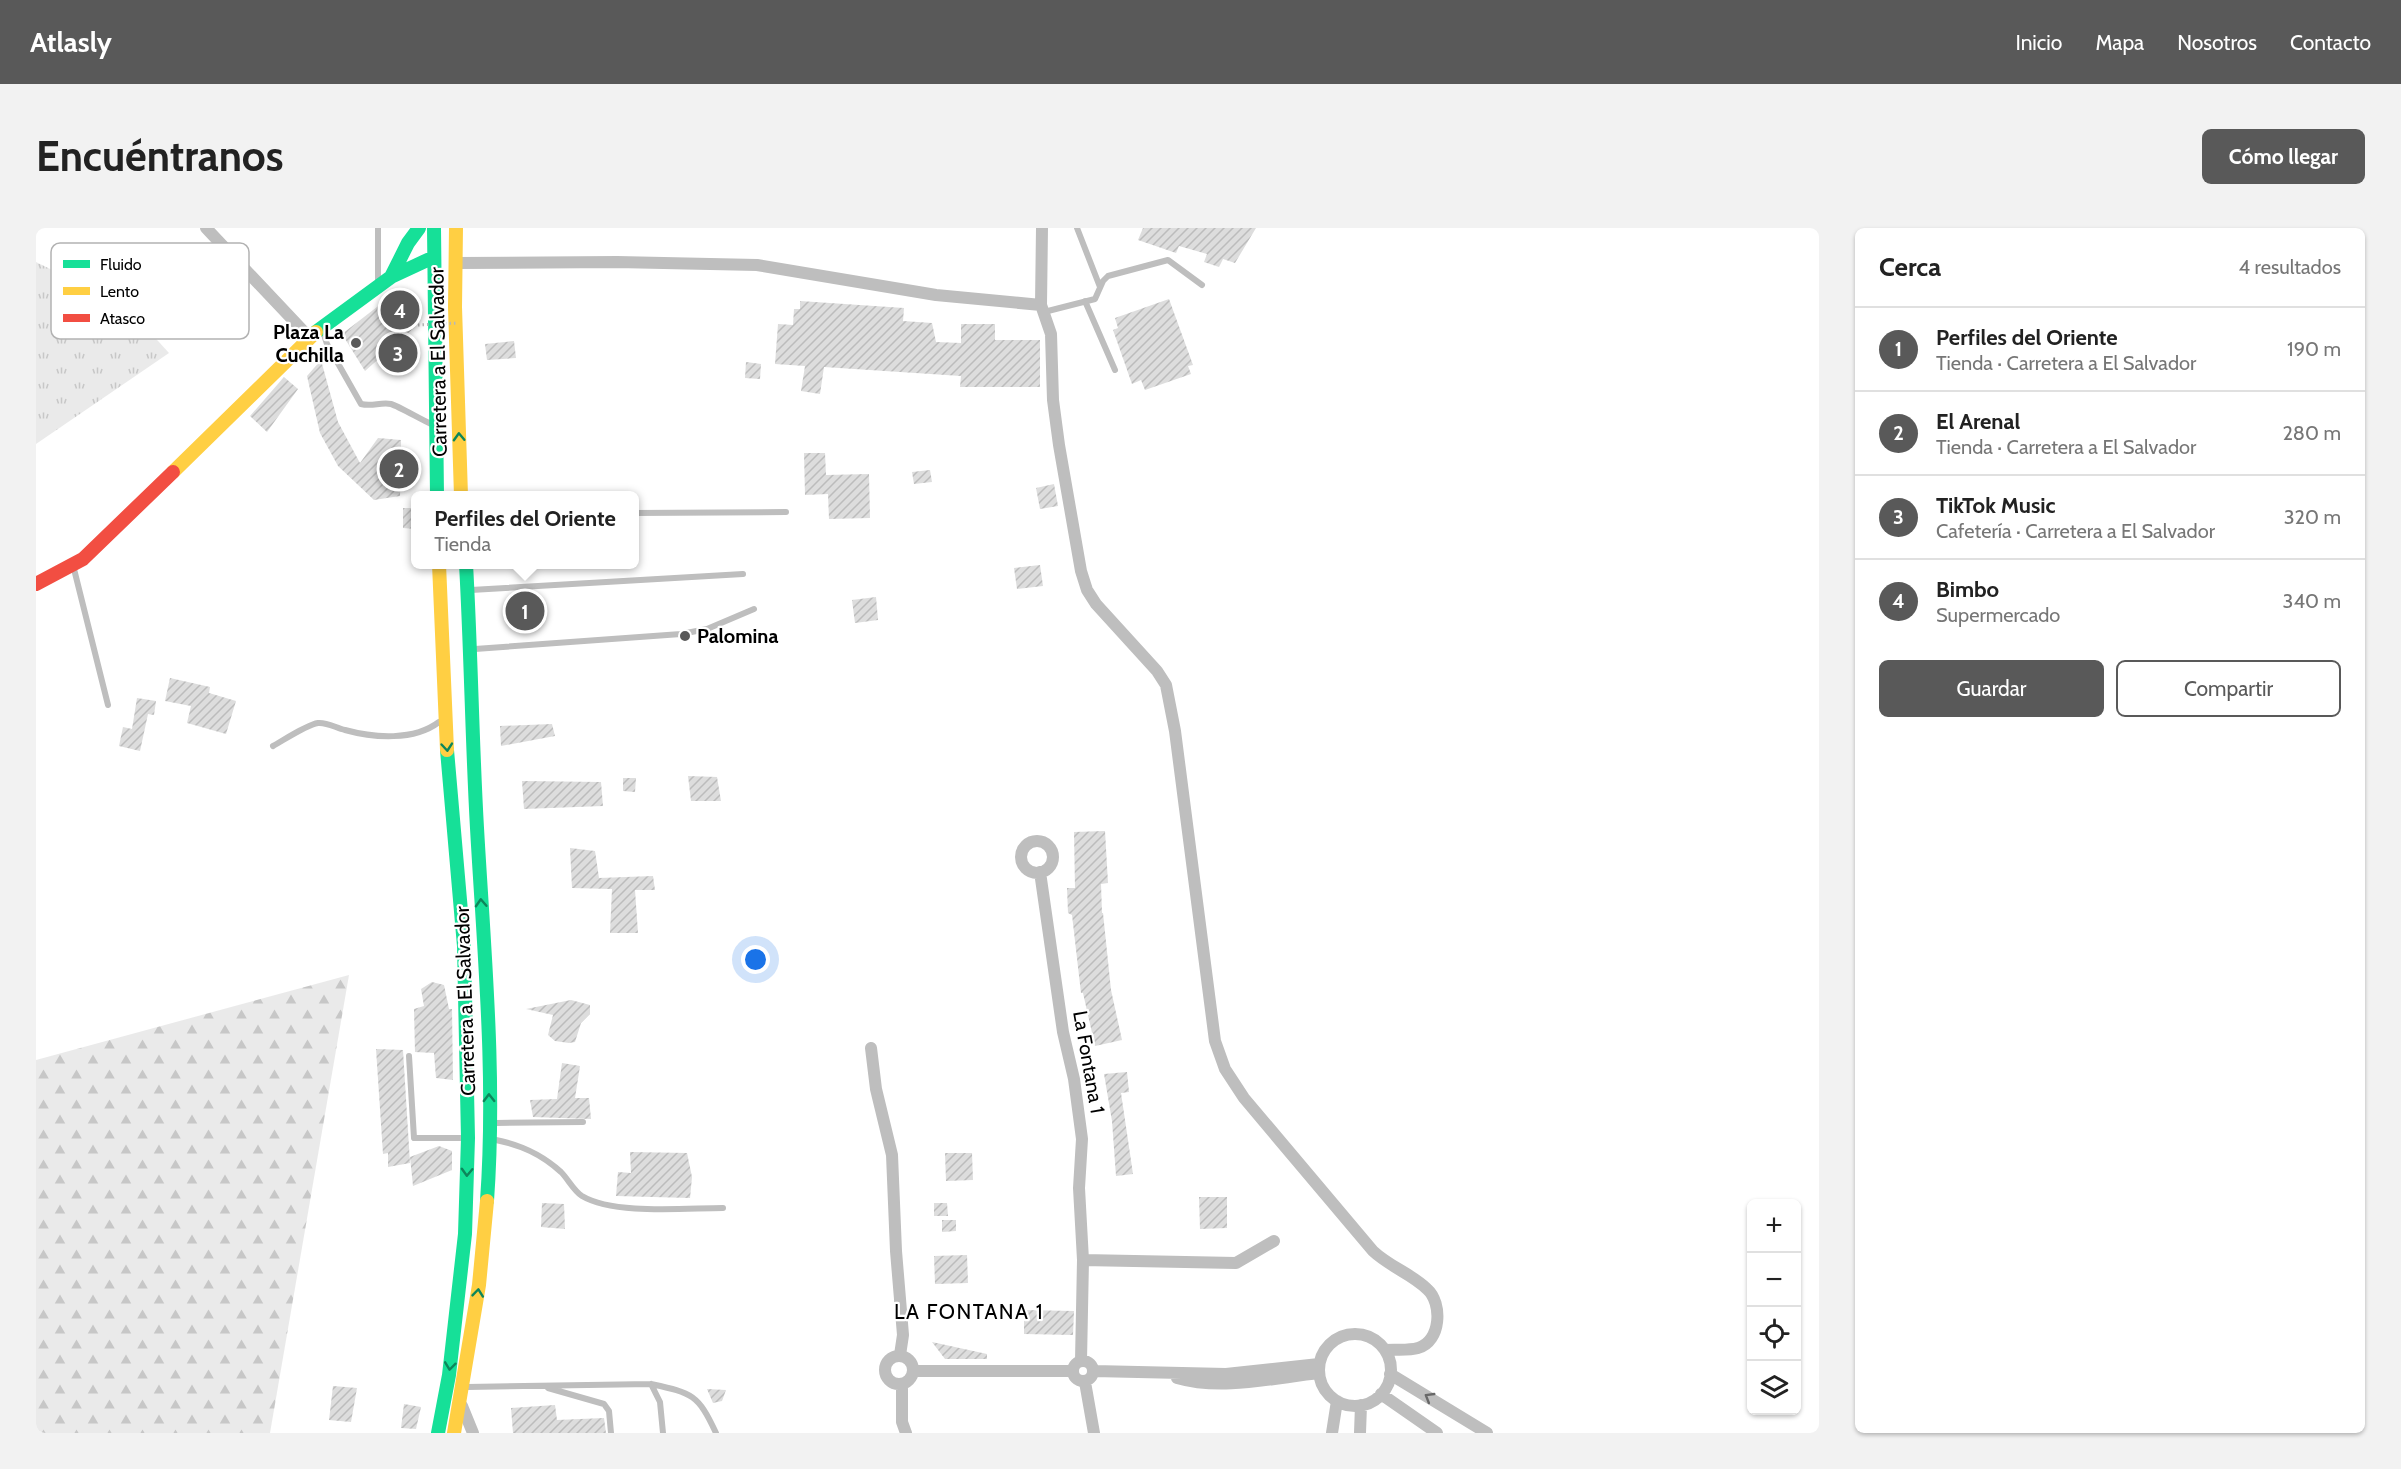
<!DOCTYPE html>
<html lang="es">
<meta charset="utf-8">
<style>
:root{--surface:#fff;--page:#f2f2f2;--text:#222;--muted:#767676;--line:#e0e0e0;--accent:#595959}
body{margin:0;font-family:Cabin,sans-serif;background:var(--page);color:var(--text)}
.controls{position:absolute;right:18px;bottom:18px;display:grid;overflow:hidden;border-radius:9px;box-shadow:0 2px 4px #0004}
.controls button{width:54px;height:54px;display:grid;place-items:center;padding:0;border:0;border-bottom:2px solid var(--line);background:var(--surface);color:var(--text);font:30px sans-serif}
.you{position:absolute;left:720px;top:732px;width:21px;height:21px;margin:-15px;border:4px solid #fff;border-radius:50%;background:#1a73e8;box-shadow:0 0 0 9px #1a73e833}
.badge{display:grid;place-items:center;width:39px;height:39px;border-radius:50%;background:var(--accent);color:#fff;font-size:20px;font-weight:700}
.pin{position:absolute;translate:-50% -50%;border:3px solid #fff;box-shadow:0 2px 6px #0006}
.popup{position:absolute;left:375px;top:263px;width:228px;height:78px;box-sizing:border-box;display:grid;place-content:center;border-radius:9px;background:var(--surface);filter:drop-shadow(0 2px 4px #0005);font-size:20px;white-space:nowrap;color:var(--muted)}
.popup b{font-size:22px;color:var(--text)}
.popup::after{content:'';position:absolute;left:50%;top:100%;margin-left:-12px;border:12px solid transparent;border-top-color:var(--surface)}
.list{margin:0;padding:0;list-style:none}
h2{display:flex;justify-content:space-between;align-items:center;height:78px;margin:0;padding:0 24px;font-size:26px}
h2 small{font-size:20px;font-weight:400;color:var(--muted)}
.list li{display:grid;grid-template-columns:39px 1fr auto;gap:18px;align-items:center;box-sizing:border-box;height:84px;padding:0 24px;border-top:2px solid var(--line)}
.list b{display:block;font-size:22px;white-space:nowrap}
.list p{margin:0;font-size:20px;white-space:nowrap;color:var(--muted)}
.list em{font-size:20px;font-style:normal;color:var(--muted)}
.actions{display:flex;gap:12px;padding:18px 24px}
.actions a{flex:1;padding:14px 0;border:2px solid var(--accent);border-radius:9px;text-align:center;font-size:21px;color:var(--accent)}
.actions .main{background:var(--accent);color:#fff}
.icon{flex:none;width:33px;height:33px;fill:none;stroke:currentColor;stroke-width:2;stroke-linecap:round;stroke-linejoin:round}
.map{position:relative;flex:none;width:1783px;height:1205px;overflow:hidden;border-radius:9px}
header{display:flex;align-items:center;gap:36px;box-sizing:border-box;height:84px;padding:0 30px;background:var(--accent);color:#fff}
header strong{font-size:28px}
nav{display:flex;gap:33px;margin-inline-start:auto;font-size:21px}
.intro{display:flex;align-items:center;justify-content:space-between;box-sizing:border-box;height:144px;padding:0 36px}
h1{margin:0;font-size:42px}
.button{padding:15px 27px;border-radius:9px;background:var(--accent);color:#fff;font-size:21px;font-weight:700}
main{display:flex;gap:36px;padding:0 36px}
aside{flex:1;background:var(--surface);border-radius:9px;box-shadow:0 2px 4px #0004}
.map>svg:first-child{display:block}
.grass{fill:url(#grass-tufts)}
.forest{fill:url(#forest-firs)}
.building{fill:url(#building-hatch)}
.lines{fill:none;stroke-linecap:round;stroke-linejoin:round}
.lane{stroke:#bebebe;stroke-width:6}
.street{stroke:#bebebe;stroke-width:12}
.fast{stroke:#16e098;stroke-width:14}
.slow{stroke:#ffcf43;stroke-width:14}
.jam{stroke:#f24e42;stroke-width:14}
.path-bridge{stroke:#b8b8b8;stroke-width:3;stroke-dasharray:1.5 3;stroke-linecap:butt}
.oneway{stroke:#0d865b}
.oneway2{stroke:#686868}
.poi-dot{fill:#595959;stroke:#fff;stroke-width:2}
.labels{text-anchor:middle;stroke-width:4.5;stroke-linejoin:round;paint-order:stroke}
.poi-label{font-size:20px;font-weight:bold;fill:#000;stroke:#fff;text-anchor:end}
.street-label{font-size:20px;fill:#000;stroke:#fff}
.neighbourhood-label{font-size:21px;letter-spacing:1.5px;fill:#000;stroke:#fff}
.key{fill:#fff;stroke:#b2b2b2;stroke-width:1.5}
.key-label{font-size:16px;fill:#000}
</style>
<header>
<strong>Atlasly</strong>
<nav><a>Inicio</a><a>Mapa</a><a>Nosotros</a><a>Contacto</a></nav>
</header>
<div class="intro"><h1>Encuéntranos</h1><a class="button">Cómo llegar</a></div>
<main>
<div class="map">
<svg width="1783" height="1205" viewBox="0 0 1783 1205">
<defs>
<pattern id="grass-tufts" width="24" height="20" patternUnits="userSpaceOnUse" patternTransform="scale(1.5)"><rect width="24" height="20" fill="#eaeaea"/><path d="M3 7l-1-3M5 7V3M7 7l1-3M15 17l-1-3M17 17v-4M19 17l1-3" fill="none" stroke="#c7c7c7"/></pattern>
<pattern id="forest-firs" width="22" height="20" patternUnits="userSpaceOnUse" patternTransform="scale(1.5)"><rect width="22" height="20" fill="#eaeaea"/><path d="M5 1l3.5 6h-7zM16 11l3.5 6h-7z" fill="#c7c7c7"/></pattern>
<pattern id="building-hatch" width="6" height="6" patternUnits="userSpaceOnUse" patternTransform="scale(1.5)"><rect width="6" height="6" fill="#ddd"/><path d="M-1 1l2-2M0 6l6-6M5 7l2-2" fill="none" stroke="#bcbcbc"/></pattern>
</defs>
<rect width="100%" height="100%" fill="#fff"/>
<path class="grass" d="M0,34L91,79L133,125L0,216Z"/>
<path class="forest" d="M313,747L234,1205H0V832Z"/>
<path class="building" d="M1107,0H1220L1199,35L1187,31L1183,39L1168,34L1171,26L1143,18L1140,25L1102,12Z
M363,62L379,79L380,98L329,143L306,106Z
M1133,71L1157,137L1152,138L1155,146L1109,162L1105,152L1096,156L1077,102L1082,100L1079,90Z
M764,73L868,80L867,93L896,95L900,114L925,115V96H959V112H1004V159H924L925,148L788,139L784,166L765,163L769,138L739,136L742,96L757,97L758,81H764Z
M478,113L480,130L451,132L449,116Z
M285,132L302,194L324,235L342,210L365,212L364,268L338,272L302,238L284,205L271,148Z
M710,134L725,136L724,151L709,150Z
M248,149L262,161L231,204L214,188Z
M768,225H789L790,247L833,246L834,290L793,291L792,266L769,267Z
M894,242L896,254L878,256L876,244Z
M1018,256L1022,278L1004,281L1000,260Z
M367,280H380V301L367,300Z
M1004,337L1007,358L981,361L978,340Z
M840,369L842,392L819,395L816,372Z
M134,450L174,459L173,465L200,473L190,506L151,495L155,478L129,473Z
M101,470L120,473L118,487L112,486L104,523L83,518L87,499L96,501Z
M516,496L519,508L465,518L464,498Z
M652,548L681,549L685,573H655Z
M587,550H600L599,564L587,563Z
M486,553L565,554L567,578L488,581Z
M1069,603L1072,655L1065,656L1066,685H1067L1075,762L1086,812L1059,818L1047,765H1045L1036,687L1032,685L1031,660H1039L1038,604Z
M534,620L559,623L563,650L617,648L619,662H599L602,705H574L576,661L536,660Z
M396,754L408,757L413,781H416L417,852L400,850L398,825L379,824L378,781L388,778L385,761Z
M535,772L554,777V786L545,795L539,814L533,815L519,813L512,807L517,787L490,781Z
M340,821L367,822L374,935L352,939V925L347,926Z
M526,835L544,838L539,870H553L555,891L497,889L494,872L521,871Z
M1091,844L1093,864L1085,865L1097,946L1080,948L1076,893L1068,846Z
M403,918L416,923V942L377,958L374,929Z
M594,924L651,925L656,949L654,970L580,968L582,944L595,945Z
M909,925H936L937,952L910,953Z
M1163,969H1191V1000L1164,1001Z
M506,975L528,976L529,1001L505,999Z
M898,975H911L912,988H898Z
M906,992H920V1003L906,1004Z
M931,1027L932,1055L899,1056L898,1028Z
M988,1082L1038,1083L1037,1107L988,1106Z
M896,1114L951,1126V1131H909Z
M297,1158L321,1160L315,1194L293,1192Z
M671,1161L690,1162L686,1173L677,1175Z
M368,1176L385,1179L380,1201L365,1200Z
M519,1177L521,1192L568,1190L570,1205H477L475,1180Z"/>
<g class="lines">
<path class="lane" d="M1041,0L1064,59
M342,56V0
M1049,73L1079,142
M1008,84L1059,71L1067,53L1072,48L1132,32L1166,57
M286,101L291,116L325,176C336,179 344,174 355,176C362,178 386,192 395,196
M598,285L750,284
M37,337L72,477
M435,362L707,346
M439,421L645,406L671,401L718,381
M237,518C248,512 270,497 282,495C291,494 300,500 309,502C338,510 378,513 403,494
M373,828L378,910H429
M460,895L547,894
M460,912C485,917 505,926 525,944C532,951 538,963 546,968C578,987 649,980 687,980
M615,1156L624,1174L627,1205
M431,1159L615,1156C656,1165 662,1166 680,1205
M512,1160L568,1176L573,1183L575,1205"/>
<path class="street" d="M170,0L273,109
M1006,0L1005,77L1015,106L1017,172L1023,217L1045,343L1051,362L1060,376L1121,443L1130,457L1139,503L1179,813L1189,841L1208,870L1337,1023C1354,1039 1376,1046 1391,1061C1407,1075 1405,1114 1382,1120C1372,1123 1359,1121 1349,1122
M420,35L581,34L721,37L900,67L1005,77
M985 629a16 16 0 1 1 32 0a16 16 0 1 1-32 0Z
M1004,644L1027,804L1038,851L1046,911L1043,960L1047,1032L1045,1133
M835,820L840,861L856,927L860,1023L867,1107L864,1127
M1047,1032L1200,1035L1238,1013
M1283 1142a36 36 0 1 1 72 0a36 36 0 1 1-72 0Z
M849 1142a14 14 0 1 1 28 0a14 14 0 1 1-28 0Z
M1037 1143a10 10 0 1 1 20 0a10 10 0 1 1-20 0Z
M878,1143H1037
M1058,1143L1190,1146L1283,1136
M1354,1146L1451,1205
M1141,1150C1186,1163 1237,1150 1283,1145
M1049,1154L1058,1205
M866,1156V1194L870,1205
M1345,1166L1401,1205
M426,1178L437,1205
M1296,1205L1301,1173
M1324,1205L1325,1177"/>
<path class="fast" d="M398,0L401,268
M355,49L372,15L383,0
M280,104L355,49L398,29
M430,336C435,424 436,512 441,600C448,724 460,849 451,973
M402,1205L413,1147L429,1006L432,910L428,718L411,522"/>
<path class="slow" d="M420,0L419,79L425,268
M137,244L280,104
M403,336L411,522
M418,1205L443,1057L451,973"/>
<path class="jam" d="M0,356L47,331L137,244"/>
<path class="path-bridge" d="M382,97L422,95"/>
</g>
<defs><path id="oneway-chevron" d="M-2-3.5L2.5 0L-2 3.5" fill="none" stroke-width="1.6" stroke-linecap="round" stroke-linejoin="round" transform="scale(1.5)"/></defs>
<g class="oneway">
<use href="#oneway-chevron" transform="translate(423 209) rotate(-92)"/>
<use href="#oneway-chevron" transform="translate(411 519) rotate(85)"/>
<use href="#oneway-chevron" transform="translate(445 675) rotate(-93)"/>
<use href="#oneway-chevron" transform="translate(453 870) rotate(-91)"/>
<use href="#oneway-chevron" transform="translate(431 944) rotate(92)"/>
<use href="#oneway-chevron" transform="translate(442 1065) rotate(-84)"/>
<use href="#oneway-chevron" transform="translate(414 1138) rotate(97)"/>
</g>
<use class="oneway2" href="#oneway-chevron" transform="translate(1393 1169) rotate(-149)"/>
<g class="poi-dot">
<circle cx="320" cy="115" r="6"/>
<circle cx="649" cy="408" r="6"/>
</g>
<g class="labels">
<g class="poi-label">
<text x="308" y="111">Plaza La<tspan x="308" dy="23">Cuchilla</tspan></text>
<text x="661" y="415" text-anchor="start">Palomina</text>
</g>
<g class="street-label">
<text transform="translate(402 134) rotate(-91)" y="7">Carretera a El Salvador</text>
<text transform="translate(429 773) rotate(-92)" y="7">Carretera a El Salvador</text>
<text transform="translate(1053 834) rotate(80)" y="7">La Fontana 1</text>
</g>
<g class="neighbourhood-label">
<text x="933" y="1091">LA FONTANA 1</text>
</g>
</g>
<rect x="15" y="15" width="198" height="96" rx="9" class="key"/>
<rect x="27" y="32" width="27" height="8" fill="#16e098"/>
<rect x="27" y="59" width="27" height="8" fill="#ffcf43"/>
<rect x="27" y="86" width="27" height="8" fill="#f24e42"/>
<g class="key-label">
<text x="64" y="42">Fluido</text>
<text x="64" y="69">Lento</text>
<text x="64" y="96">Atasco</text>
</g>
</svg>
<div class="controls">
<button>+</button>
<button>−</button>
<button><svg class="icon" aria-label="locate" viewBox="0 0 24 24"><circle cx="12" cy="12" r="6"/><path d="M12 2v4M12 18v4M2 12h4M18 12h4"/></svg></button>
<button><svg class="icon" aria-label="layers" viewBox="0 0 24 24"><path d="M12 4l9 5-9 5-9-5zM3 14l9 5 9-5"/></svg></button>
</div>
<div class="you"></div>
<div class="pin badge" style="left:489px;top:383px">1</div>
<div class="popup"><b>Perfiles del Oriente</b>Tienda</div>
<div class="pin badge" style="left:363px;top:241px">2</div>
<div class="pin badge" style="left:362px;top:125px">3</div>
<div class="pin badge" style="left:364px;top:82px">4</div>
</div>
<aside>
<h2>Cerca<small>4 resultados</small></h2>
<ul class="list">
<li><span class="badge">1</span><div><b>Perfiles del Oriente</b><p>Tienda · Carretera a El Salvador</p></div><em>190 m</em></li>
<li><span class="badge">2</span><div><b>El Arenal</b><p>Tienda · Carretera a El Salvador</p></div><em>280 m</em></li>
<li><span class="badge">3</span><div><b>TikTok Music</b><p>Cafetería · Carretera a El Salvador</p></div><em>320 m</em></li>
<li><span class="badge">4</span><div><b>Bimbo</b><p>Supermercado</p></div><em>340 m</em></li>
</ul>
<div class="actions"><a class="main">Guardar</a><a>Compartir</a></div>
</aside>
</main>
